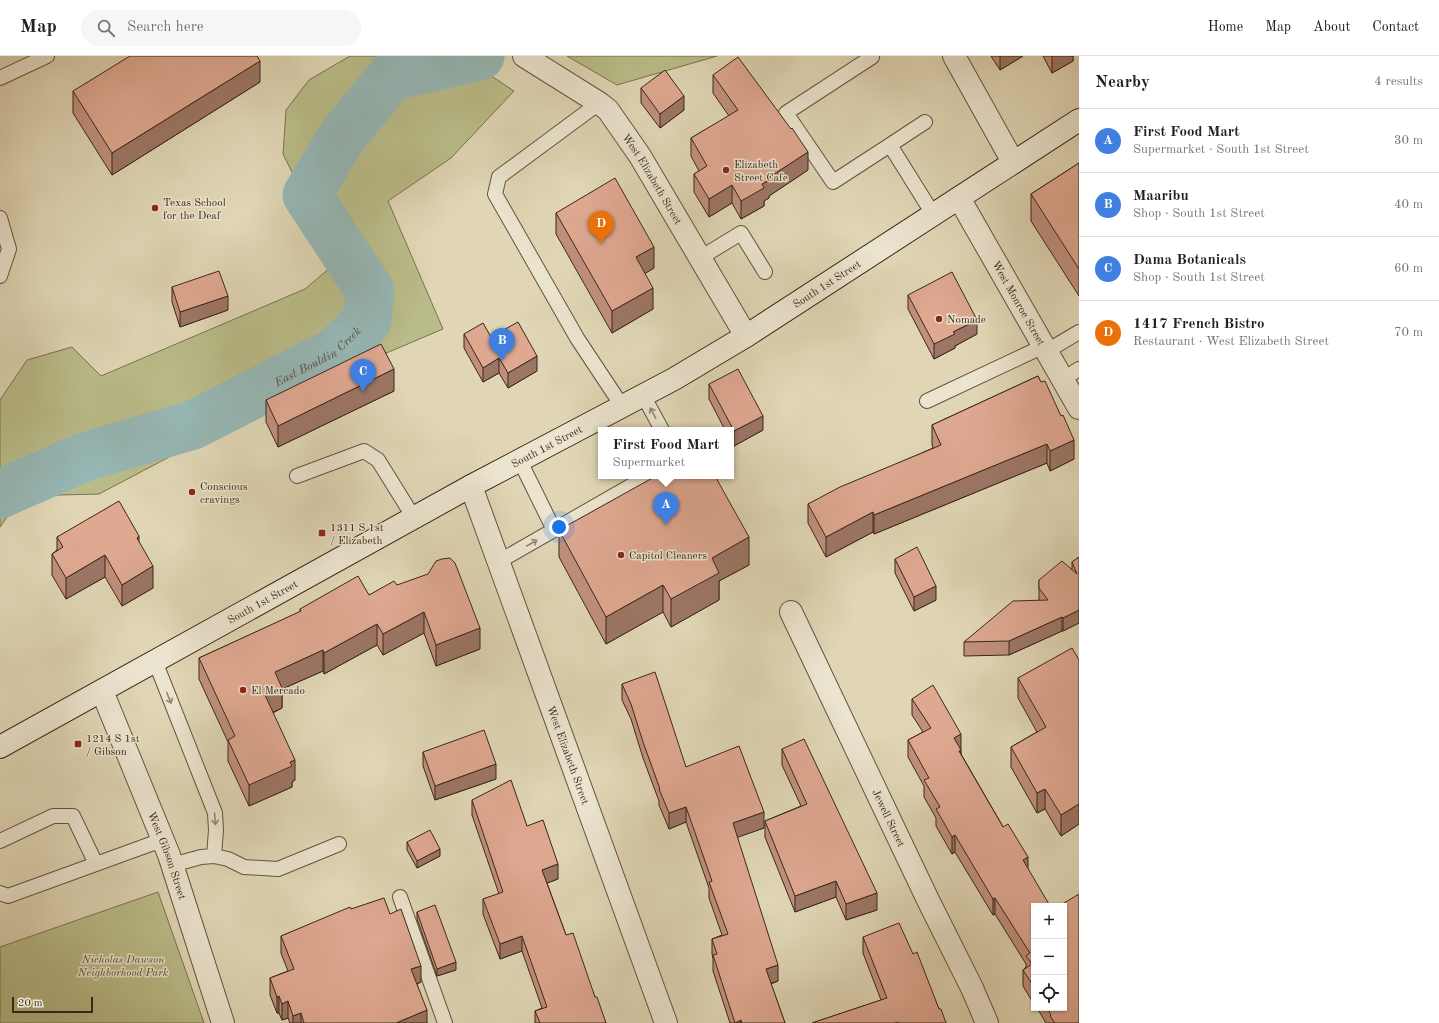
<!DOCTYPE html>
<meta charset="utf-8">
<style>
:root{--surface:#fff;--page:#f6f6f6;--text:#202124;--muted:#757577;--line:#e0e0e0;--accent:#8f2418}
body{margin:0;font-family:"Old Standard TT",serif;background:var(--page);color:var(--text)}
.controls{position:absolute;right:12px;bottom:12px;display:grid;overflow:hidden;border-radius:0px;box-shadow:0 1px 3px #0004}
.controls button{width:36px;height:36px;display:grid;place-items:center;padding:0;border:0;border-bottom:1px solid var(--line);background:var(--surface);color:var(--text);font:20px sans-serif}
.scale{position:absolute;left:12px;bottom:10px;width:81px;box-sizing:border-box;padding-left:4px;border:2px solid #3a2717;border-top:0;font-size:11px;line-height:14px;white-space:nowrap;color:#3a2717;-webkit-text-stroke:3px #ebe4cf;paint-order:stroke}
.you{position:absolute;left:559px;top:471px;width:14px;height:14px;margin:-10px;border:3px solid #fff;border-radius:50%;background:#1a73e8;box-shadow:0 0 0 6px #1a73e833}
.badge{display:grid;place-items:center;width:26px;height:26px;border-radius:50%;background:var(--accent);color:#fff;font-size:13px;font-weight:700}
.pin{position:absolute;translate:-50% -33px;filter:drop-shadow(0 1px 2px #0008)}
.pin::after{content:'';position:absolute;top:21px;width:14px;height:12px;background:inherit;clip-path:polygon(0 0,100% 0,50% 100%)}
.popup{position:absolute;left:598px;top:371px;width:136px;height:52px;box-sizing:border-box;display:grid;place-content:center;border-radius:0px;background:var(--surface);filter:drop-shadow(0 1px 3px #0005);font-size:13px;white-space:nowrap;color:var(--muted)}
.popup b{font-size:15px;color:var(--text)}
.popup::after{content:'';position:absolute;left:50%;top:100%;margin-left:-8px;border:8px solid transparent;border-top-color:var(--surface)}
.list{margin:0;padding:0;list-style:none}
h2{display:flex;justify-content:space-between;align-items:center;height:52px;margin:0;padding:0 16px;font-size:17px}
h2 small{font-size:13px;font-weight:400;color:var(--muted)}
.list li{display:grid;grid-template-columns:26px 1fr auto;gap:12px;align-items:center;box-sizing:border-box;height:64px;padding:0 16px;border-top:1px solid var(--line)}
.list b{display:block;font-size:15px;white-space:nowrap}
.list p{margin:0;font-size:13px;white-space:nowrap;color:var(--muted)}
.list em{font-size:13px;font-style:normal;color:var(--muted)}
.icon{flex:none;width:22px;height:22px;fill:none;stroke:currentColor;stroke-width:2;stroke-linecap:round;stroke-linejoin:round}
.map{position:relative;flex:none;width:1079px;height:967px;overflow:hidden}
header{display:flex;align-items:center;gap:24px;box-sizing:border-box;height:56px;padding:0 20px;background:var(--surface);border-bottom:1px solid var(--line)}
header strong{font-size:19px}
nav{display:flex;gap:22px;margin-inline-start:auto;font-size:14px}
.search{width:280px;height:36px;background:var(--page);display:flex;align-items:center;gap:10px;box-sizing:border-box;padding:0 14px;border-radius:22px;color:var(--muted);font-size:15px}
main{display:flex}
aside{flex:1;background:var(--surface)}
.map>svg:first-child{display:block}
.green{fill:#b9bc89;stroke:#7a7250}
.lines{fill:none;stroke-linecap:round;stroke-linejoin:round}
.river{stroke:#96b7b5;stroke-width:49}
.service-casing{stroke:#64533e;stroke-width:16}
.minor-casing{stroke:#64533e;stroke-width:24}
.tertiary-casing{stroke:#64533e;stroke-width:24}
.secondary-casing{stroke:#3a2717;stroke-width:24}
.service{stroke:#ebe4cf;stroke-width:14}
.minor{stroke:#ebe4cf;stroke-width:22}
.tertiary{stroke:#ebe4cf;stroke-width:22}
.secondary{stroke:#ebe4cf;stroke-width:22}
.wall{fill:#c0907d;stroke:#3a2717}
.shaded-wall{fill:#9c7666;stroke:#3a2717}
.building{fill:#dfa891;stroke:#3a2717}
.oneway{stroke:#928673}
.poi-dot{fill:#8f2418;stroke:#ebe4cf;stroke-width:1.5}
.labels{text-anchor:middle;stroke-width:3;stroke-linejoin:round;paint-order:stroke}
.poi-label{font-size:11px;fill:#3a2717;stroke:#ebe4cf;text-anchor:start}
.street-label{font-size:11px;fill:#3a2717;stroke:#ebe4cf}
.park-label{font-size:11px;font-style:italic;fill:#5a4c34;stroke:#ebe4cf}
.water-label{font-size:12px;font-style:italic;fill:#514b3e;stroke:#ebe4cf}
</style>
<header>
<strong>Map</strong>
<div class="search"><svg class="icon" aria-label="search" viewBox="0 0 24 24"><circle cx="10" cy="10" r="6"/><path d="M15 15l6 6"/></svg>Search here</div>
<nav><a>Home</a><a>Map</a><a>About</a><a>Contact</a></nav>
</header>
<main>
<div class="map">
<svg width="1079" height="967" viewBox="0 0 1079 967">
<rect width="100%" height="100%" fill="#e0d6b5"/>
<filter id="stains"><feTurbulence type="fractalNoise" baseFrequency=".005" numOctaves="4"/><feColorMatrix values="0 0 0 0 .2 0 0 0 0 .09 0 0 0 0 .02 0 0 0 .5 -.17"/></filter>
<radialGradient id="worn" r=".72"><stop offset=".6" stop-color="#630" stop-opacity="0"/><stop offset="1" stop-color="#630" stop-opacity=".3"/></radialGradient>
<path class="green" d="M350,0H461L514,35L451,102L388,145L443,273L285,340L99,438L22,440L0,471V344L27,304L72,291L101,320L305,233L337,206L283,98L286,54L309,24Z
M567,0H717L617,29Z
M158,836L204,967H0V891Z"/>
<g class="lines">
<path class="river" id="s1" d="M0,438L84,401L193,369L334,297L367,265L370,235L307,139L343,79L392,20L480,0"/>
<defs>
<path id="service" d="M872,1L786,57L833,126L890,89L933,158
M0,22L47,0
M599,47L499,121L495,138L577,282L622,350
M890,89L925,66
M0,162L9,193L0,220
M700,202L741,177L765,216
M1047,295L1079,276
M1063,323L1079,313
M643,339L662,374
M927,345L1044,290
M520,405L554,474
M297,420L364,395L378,404L414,462
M498,506L648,420
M155,605L215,757L216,774L214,800
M0,785L53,760H73L96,808
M172,809L201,801L214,800L228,803L244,811L278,813L339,788
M0,837L8,840L162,784
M400,841L445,967"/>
<g id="minor">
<path d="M954,0L1013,106"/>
<path id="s2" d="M959,142L1079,352"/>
<path id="s3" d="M471,430L666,967"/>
<path id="s4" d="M791,556L928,844L972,932L987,967"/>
<path id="s5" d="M102,635L169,799L223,967"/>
</g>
<g id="tertiary">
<path id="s6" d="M524,0L599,47L608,54L640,100L746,280"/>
</g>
<g id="secondary">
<path id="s7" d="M0,691L471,430L674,323L746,280L1079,64"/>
</g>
</defs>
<use href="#service" class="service-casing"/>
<use href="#minor" class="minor-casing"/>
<use href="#tertiary" class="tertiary-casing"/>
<use href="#secondary" class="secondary-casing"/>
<use href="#service" class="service"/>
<use href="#minor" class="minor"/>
<use href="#tertiary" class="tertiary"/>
<use href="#secondary" class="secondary"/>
</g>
<path class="wall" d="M991,0H1023L1000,14Z
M1043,0H1073V5L1052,17Z
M713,19L808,114L769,140V142L764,145V150L741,163L732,147L709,161L694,136V118L699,115L691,100V82L729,60L713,37Z
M260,26L112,119L73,57V35Z
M641,32L684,54L660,72L641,47Z
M1079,107V240L1031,165V138Z
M556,157L654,212L645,217L653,253L612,277L556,178Z
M172,231L228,254L180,271L172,246Z
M908,239L977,278L955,290V292L934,303L908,253Z
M464,278L491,281L537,315L508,332L499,317L483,326L464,292Z
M1038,320L1074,403L1050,415L1047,407L874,478L873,476L826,501L808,467V448L933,392L932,388V369Z
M709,328L763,374L734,390L731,385V374H725L709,343Z
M394,335L278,391L266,366V344Z
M559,474L749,509L719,525V544L671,571L663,556L606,588L559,501Z
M57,481L139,486L153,532L122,550L105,521L66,543L52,519V498L57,494Z
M1079,501V567L1063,575H1062L1009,599L964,600V586L1039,544V524L1072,513V506Z
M895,503L936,544L914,555L895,517Z
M397,529L480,593L436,610L424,577L383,599L377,589L324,618L323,615L282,633V652L273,657L295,724L292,726V731L249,750L228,705V686L199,623V602L300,556V553L369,539Z
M1079,604V768L1061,780L1045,753L1037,757L1011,711V691L1037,676L1018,642V622Z
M622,628L686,711L764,772L737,781L778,925L771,928L785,967H730L713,915V903L712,898V883L722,879L709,842V832L686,766L669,773L659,749V745L643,702L631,663L622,644Z
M912,643L961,695V698L1028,814L1034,850V948L1023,930V914L1026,911V908L995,858L993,859L955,796L952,798L936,770V762L924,741V730L908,701V684L923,676L912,659Z
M782,693L877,854L846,864L836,841L795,856L765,781V765L801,750L782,709Z
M423,696L496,723L435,744L423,710Z
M472,744L527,770L558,823L547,827L566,879L595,941L606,967H535V955L542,952L522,895L500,903L483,858V843L499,838L472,759Z
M407,786L440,800L417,812L407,794Z
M351,853L390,858L421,926L417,928L427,967H290L288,962L282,964L279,957H277L270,939V922L288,915L281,897V880Z
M417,856L456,914L437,920L417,863Z
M863,881L913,898L939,953L946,967H812L881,944L863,897Z
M1037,952H1064L1079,967H1046Z"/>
<path class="shaded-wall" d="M1000,0H1023L1000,14Z
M1052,0H1073V5L1052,17Z
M260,5V26L112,119V97Z
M684,40V54L660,72V58Z
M808,96V114L769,140V142L764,145V150L741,163V145L762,128L768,122Z
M732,129V147L709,161V143Z
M654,191V212L636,223V201Z
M653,232V253L612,277V255Z
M228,240V254L180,271V256Z
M977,264V278L955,290V292L934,303V288L953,276Z
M537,300V315L508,332V317Z
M499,302V317L483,326V312Z
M394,313V335L278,391V370Z
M763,360V374L734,390V375Z
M1074,384V403L1050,415V395Z
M1047,388V407L874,478V459Z
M873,456V476L826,501V481Z
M139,480V502L137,482Z
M749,481V509L719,525V544L671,571V543L712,502Z
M105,499V521L66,543V522Z
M153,510V532L122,550V529Z
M663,529V556L606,588V561Z
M936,530V544L914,555V541Z
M1079,554V567L1063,575V562Z
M424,556V577L383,599V578Z
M1062,561V575L1009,599V585Z
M377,568V589L324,618V597Z
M480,572V593L436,610V589Z
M323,594V615L282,633V652L265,660V639L275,616Z
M961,678V711L954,682Z
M295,704V724L292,726V731L249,750V729L290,706Z
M496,708V723L435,744V730Z
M1045,733V753L1037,757V737Z
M1079,748V768L1061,780V759Z
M686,751V766L669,773V757Z
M764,756V772L733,783V767Z
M955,779V796L952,798V781Z
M440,793V800L417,812V805Z
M1028,801V818L1023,804Z
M558,808V823L542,829V814Z
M836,825V841L795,856V840Z
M877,837V854L846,864V848Z
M995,842V858L993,859V843Z
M522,880V895L500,903V888Z
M456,906V914L437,920V913Z
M778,909V925L766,929V913Z
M421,910V926L411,930V913Z
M279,940V957H277V941Z
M288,945V962L282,964V948Z
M427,954V967H396Z
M301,957V967H293V960Z
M741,964V967H735Z"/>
<path class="building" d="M130,0H257L260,5L112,97L73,35Z
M738,1L791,73L792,72L808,96L768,122L769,124L762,128L764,132L741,145L732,129L709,143L694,118L707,110L691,82L738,54L713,19Z
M665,14L684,40L660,58L641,32Z
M1079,107V213L1031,138Z
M615,122L654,191L636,201L653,232L612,255L556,157Z
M219,215L228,240L180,256L172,231Z
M952,216L977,264L953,276L955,278L934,288L908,239Z
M518,266L537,300L508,317L499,302L483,312L464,278L483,267L491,281Z
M381,288L394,313L278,370L266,344Z
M738,313L763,360L734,375L709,328Z
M1038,320L1041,326L1045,325L1061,360L1063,359L1074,384L1050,395L1047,388L874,459L873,456L826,481L808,448L840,431L941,389L932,369Z
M656,420H715L749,481L712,502L719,517L671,543L663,529L606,561L559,474Z
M119,445L139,480L137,482L153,510L122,529L105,499L66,522L52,498L63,491L57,481Z
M917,491L936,530L914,541L895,503Z
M1079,501V554L1063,562L1062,561L1009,585L964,586L1013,545L1048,544L1039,532V524L1062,505L1077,518L1072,506Z
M450,502L455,507L480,572L436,589L424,556L383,578L377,568L324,597L323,594L275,616L282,632L265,639L295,704L290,706L292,710L249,729L228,684L235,680L199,602L301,555L300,553L358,520L369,539L394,525L397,529L428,518L436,505L442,503Z
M1072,592L1079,604V748L1061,759L1045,733L1037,737L1011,691L1046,671L1018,622Z
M655,616L686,711L739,690L764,756L733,767L778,909L766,913L785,967H742L741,964L735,967L713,899L717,898L712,883L728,878L709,826L712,825L686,751L669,757L659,733H660L643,686L631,648L622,628Z
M933,629L961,678L954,682L961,694L959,695L1003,771L1008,768L1028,801L1023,804L1050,850H1034V931L1023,914L1032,908L1026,900L1030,897L995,842L993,843L955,779L952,781L936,753L940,751L924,724L929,722L908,684L931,672L912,643Z
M484,674L496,708L435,730L423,696Z
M804,683L877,837L846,848L836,825L795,840L765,765L807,748L782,693Z
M511,724L527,770L543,764L558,808L542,814L566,879L573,877L595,941H597L606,967H540L535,955L547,951L522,880L500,888L483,843L503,836L472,744Z
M430,774L440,793L417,805L407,786Z
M1079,838V967H1055L1050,960L1051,959L1047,952H1064V850H1059Z
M384,842L390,858L401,853L421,910L411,913L427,954L396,967H304L301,957L293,960L288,945L282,948L279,940L277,941L270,922L294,913L281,880L350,851L351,853Z
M435,849L456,906L437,913L417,856Z
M899,867L913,898L917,896L939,953H941L946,967H899L898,966L895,967H812L887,942L863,881Z"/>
<defs><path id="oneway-shaft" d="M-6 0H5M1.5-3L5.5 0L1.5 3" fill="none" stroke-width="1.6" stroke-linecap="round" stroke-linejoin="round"/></defs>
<g class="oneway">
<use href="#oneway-shaft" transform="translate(653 357) rotate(-118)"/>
<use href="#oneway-shaft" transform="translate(532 487) rotate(-30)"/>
<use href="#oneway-shaft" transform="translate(169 642) rotate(68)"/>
<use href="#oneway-shaft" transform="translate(215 763) rotate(86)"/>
</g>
<g class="poi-dot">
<circle cx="726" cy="114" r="4"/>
<circle cx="155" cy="152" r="4"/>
<circle cx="939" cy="263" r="4"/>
<circle cx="192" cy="436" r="4"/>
<rect x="318" y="473" width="8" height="8" rx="2"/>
<circle cx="621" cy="499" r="4"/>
<circle cx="243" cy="634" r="4"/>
<rect x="74" y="684" width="8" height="8" rx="2"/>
</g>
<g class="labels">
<g class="poi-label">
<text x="734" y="112">Elizabeth<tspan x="734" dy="13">Street Cafe</tspan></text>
<text x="163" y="150">Texas School<tspan x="163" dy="13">for the Deaf</tspan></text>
<text x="947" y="267">Nomade</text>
<text x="200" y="434">Conscious<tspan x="200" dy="13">cravings</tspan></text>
<text x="330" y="475">1311 S 1st<tspan x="330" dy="13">/ Elizabeth</tspan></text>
<text x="629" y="503">Capitol Cleaners</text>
<text x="251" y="638">El Mercado</text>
<text x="86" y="686">1214 S 1st<tspan x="86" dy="13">/ Gibson</tspan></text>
</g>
<g class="street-label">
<text dy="4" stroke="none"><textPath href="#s6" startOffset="182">West Elizabeth Street</textPath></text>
<text dy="4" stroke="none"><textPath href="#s7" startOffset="948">South 1st Street</textPath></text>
<text dy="4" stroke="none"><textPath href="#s2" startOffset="121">West Monroe Street</textPath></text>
<text dy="4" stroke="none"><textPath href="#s7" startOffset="624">South 1st Street</textPath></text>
<text dy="4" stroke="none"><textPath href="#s7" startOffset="300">South 1st Street</textPath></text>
<text dy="4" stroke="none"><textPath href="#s3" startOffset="286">West Elizabeth Street</textPath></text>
<text dy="4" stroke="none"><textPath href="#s4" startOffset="228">Jewell Street</textPath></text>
<text dy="4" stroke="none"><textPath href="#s5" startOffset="177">West Gibson Street</textPath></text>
</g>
<g class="park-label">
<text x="123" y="907">Nicholas Dawson<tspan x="123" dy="13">Neighborhood Park</tspan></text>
</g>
<g class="water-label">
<text dy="4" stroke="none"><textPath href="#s1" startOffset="348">East Bouldin Creek</textPath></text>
</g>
</g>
<rect width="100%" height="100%" filter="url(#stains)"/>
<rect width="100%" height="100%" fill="url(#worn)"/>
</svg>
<div class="controls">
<button>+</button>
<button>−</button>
<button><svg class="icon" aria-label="locate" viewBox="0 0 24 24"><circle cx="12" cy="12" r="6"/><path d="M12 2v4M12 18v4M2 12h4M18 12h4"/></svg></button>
</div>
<div class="scale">20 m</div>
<div class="you"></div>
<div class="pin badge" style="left:666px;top:469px;background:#3f7fe0">A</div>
<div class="popup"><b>First Food Mart</b>Supermarket</div>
<div class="pin badge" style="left:502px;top:305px;background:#3f7fe0">B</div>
<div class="pin badge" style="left:363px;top:336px;background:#3f7fe0">C</div>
<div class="pin badge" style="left:601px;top:188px;background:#e8710a">D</div>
</div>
<aside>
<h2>Nearby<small>4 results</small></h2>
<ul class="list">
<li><span class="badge" style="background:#3f7fe0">A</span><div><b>First Food Mart</b><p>Supermarket · South 1st Street</p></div><em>30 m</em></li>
<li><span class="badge" style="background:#3f7fe0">B</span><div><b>Maaribu</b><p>Shop · South 1st Street</p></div><em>40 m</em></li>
<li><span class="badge" style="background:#3f7fe0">C</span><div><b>Dama Botanicals</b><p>Shop · South 1st Street</p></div><em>60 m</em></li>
<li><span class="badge" style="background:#e8710a">D</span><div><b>1417 French Bistro</b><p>Restaurant · West Elizabeth Street</p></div><em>70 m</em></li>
</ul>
</aside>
</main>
